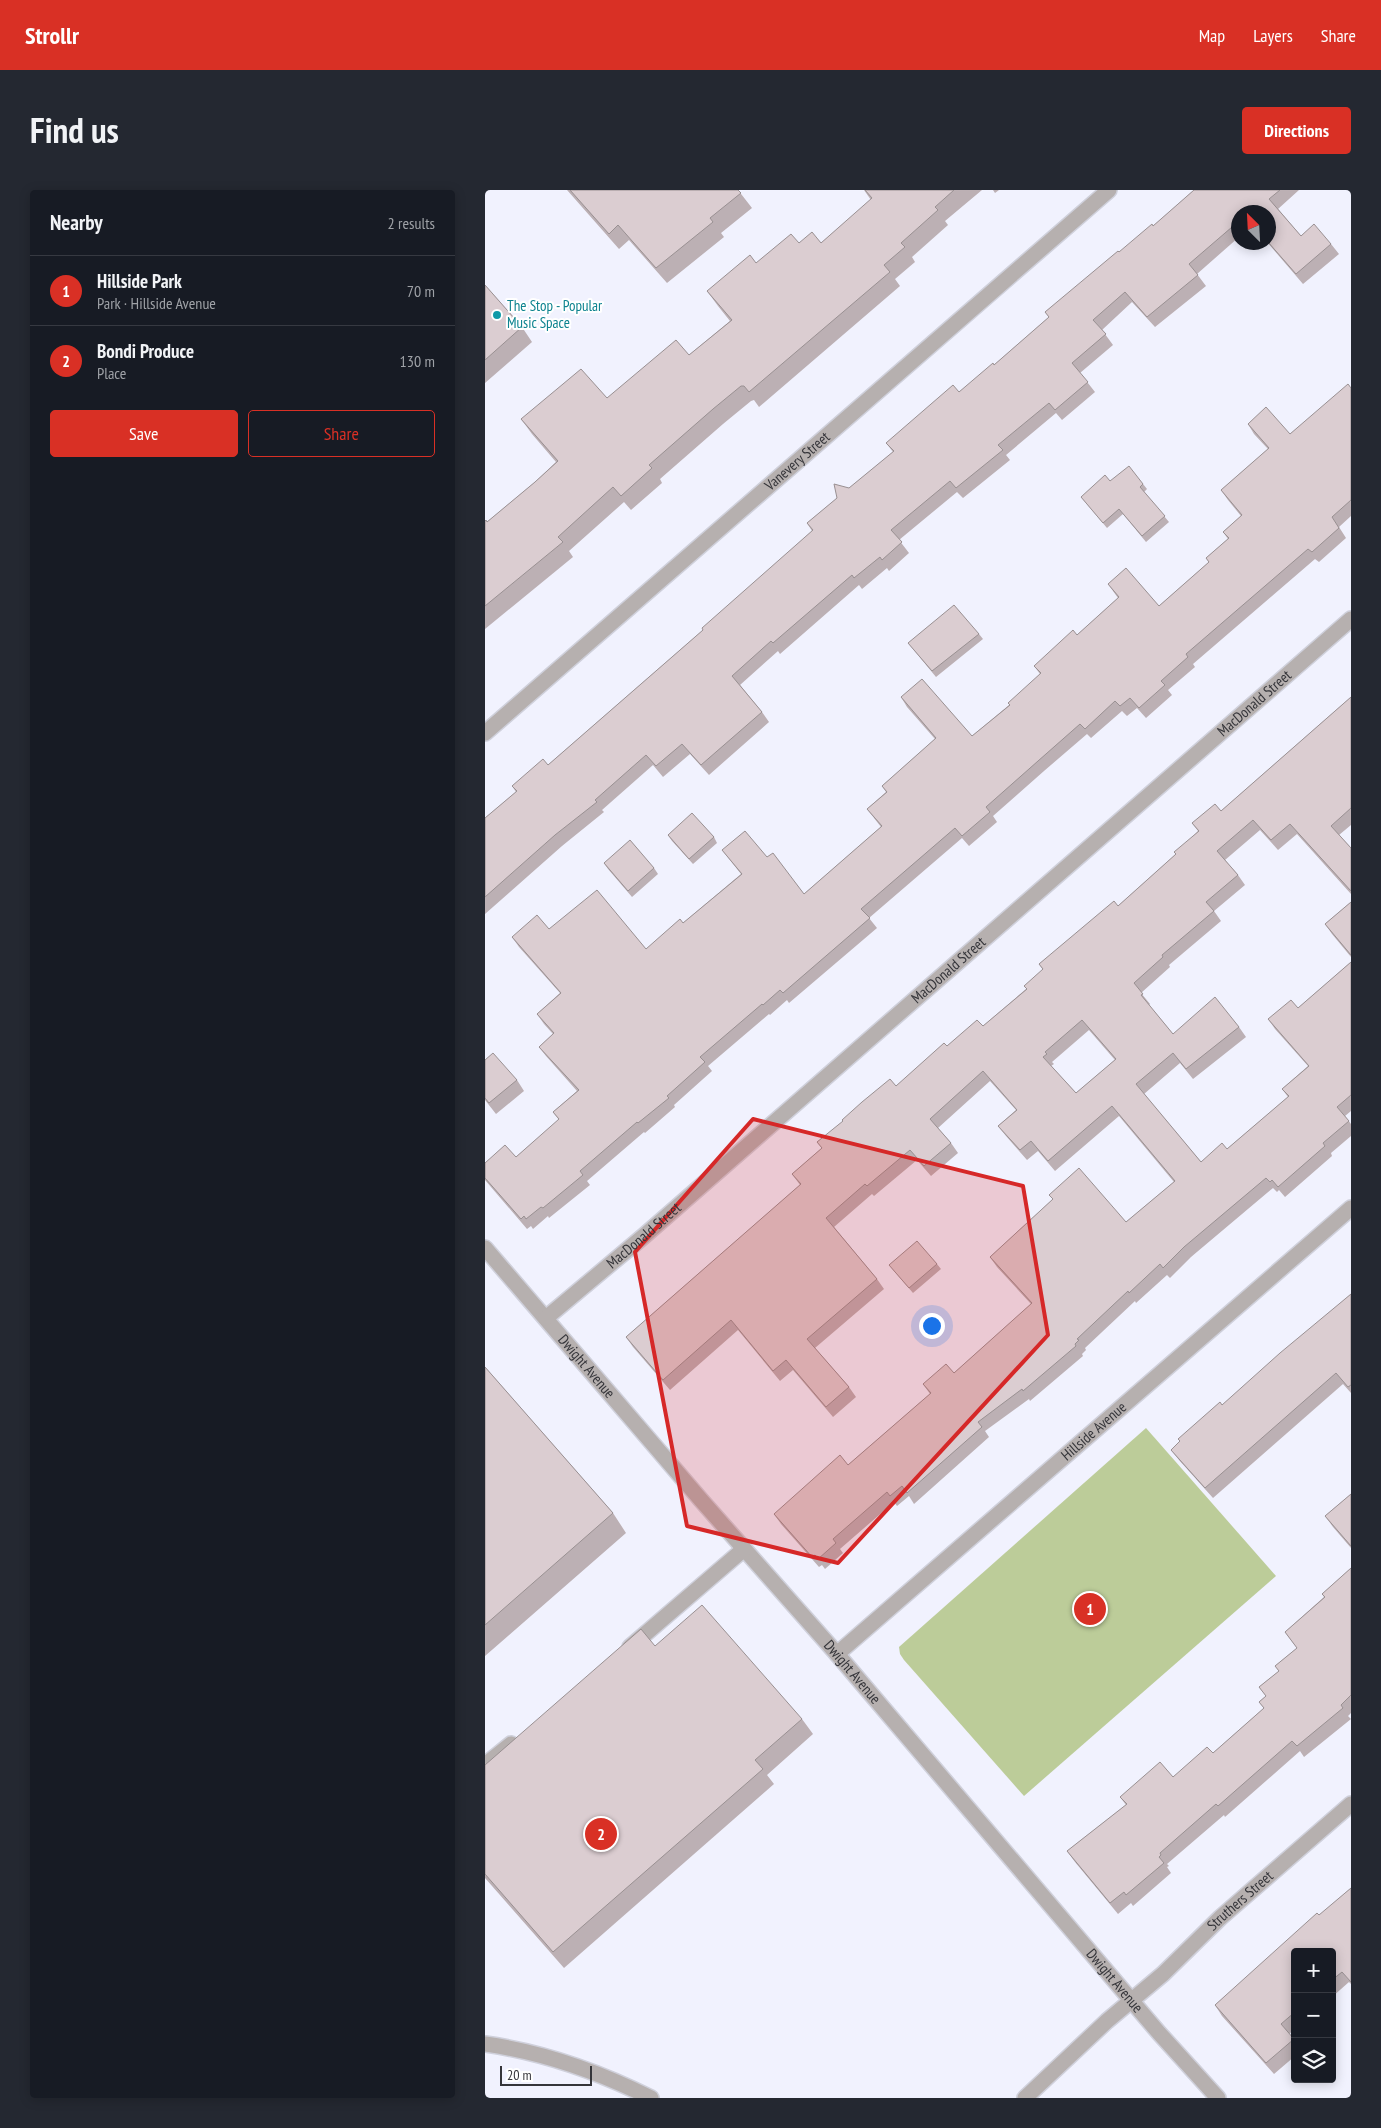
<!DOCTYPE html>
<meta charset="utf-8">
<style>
:root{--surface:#171b24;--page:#242831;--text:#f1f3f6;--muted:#9ea1a6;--line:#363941;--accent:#d93025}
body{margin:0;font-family:"PT Sans Narrow",sans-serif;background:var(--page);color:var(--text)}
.controls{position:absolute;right:15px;bottom:15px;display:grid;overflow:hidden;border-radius:5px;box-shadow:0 2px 12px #0003}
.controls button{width:45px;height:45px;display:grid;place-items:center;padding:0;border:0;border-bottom:1px solid var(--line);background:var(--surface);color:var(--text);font:25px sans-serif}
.compass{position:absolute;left:746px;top:15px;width:45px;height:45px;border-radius:50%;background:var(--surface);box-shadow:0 2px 12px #0003;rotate:336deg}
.scale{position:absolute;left:15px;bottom:12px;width:92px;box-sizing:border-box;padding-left:5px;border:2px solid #35353a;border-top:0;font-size:14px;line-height:18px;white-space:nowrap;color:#35353a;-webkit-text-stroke:4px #fff;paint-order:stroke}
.you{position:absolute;left:446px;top:1135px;width:18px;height:18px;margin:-12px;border:4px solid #fff;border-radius:50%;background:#1a73e8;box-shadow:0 0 0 8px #1a73e833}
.badge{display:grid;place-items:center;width:32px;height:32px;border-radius:50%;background:var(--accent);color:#fff;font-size:16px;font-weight:700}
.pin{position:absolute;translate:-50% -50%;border:2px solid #fff;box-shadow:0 1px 5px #0006}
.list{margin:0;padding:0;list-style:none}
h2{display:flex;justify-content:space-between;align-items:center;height:65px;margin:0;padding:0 20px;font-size:21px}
h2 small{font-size:16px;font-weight:400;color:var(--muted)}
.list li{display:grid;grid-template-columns:32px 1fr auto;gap:15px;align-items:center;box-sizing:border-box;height:70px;padding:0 20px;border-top:1px solid var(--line)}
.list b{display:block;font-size:19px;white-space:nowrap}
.list p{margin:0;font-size:16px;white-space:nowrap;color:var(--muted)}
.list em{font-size:16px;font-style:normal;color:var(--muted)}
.actions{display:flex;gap:10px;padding:15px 20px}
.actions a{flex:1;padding:11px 0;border:1px solid var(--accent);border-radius:5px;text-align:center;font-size:18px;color:var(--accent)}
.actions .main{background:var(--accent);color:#fff}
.icon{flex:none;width:28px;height:28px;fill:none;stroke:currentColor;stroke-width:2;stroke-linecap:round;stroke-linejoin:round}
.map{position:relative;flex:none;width:866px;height:1908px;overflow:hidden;border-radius:5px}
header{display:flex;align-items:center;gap:30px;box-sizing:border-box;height:70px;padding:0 25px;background:var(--accent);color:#fff}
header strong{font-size:24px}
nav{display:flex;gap:28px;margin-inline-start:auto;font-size:18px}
.intro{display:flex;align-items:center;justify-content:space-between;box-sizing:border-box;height:120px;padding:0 30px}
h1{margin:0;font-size:35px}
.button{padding:12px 22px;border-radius:5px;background:var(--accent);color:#fff;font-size:18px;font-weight:700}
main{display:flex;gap:30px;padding:0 30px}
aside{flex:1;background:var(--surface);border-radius:5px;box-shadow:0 2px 12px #0003}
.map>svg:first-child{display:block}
.green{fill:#bccc99}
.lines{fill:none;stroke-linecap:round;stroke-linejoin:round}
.minor-casing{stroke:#cfd0db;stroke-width:18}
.minor{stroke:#b6b0af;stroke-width:15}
.wall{fill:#bcb0b4;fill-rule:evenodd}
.building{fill:#dbcdd1;stroke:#999092;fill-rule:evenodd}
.marked{fill:#d62828;fill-opacity:0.2;stroke:#d62828;stroke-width:4;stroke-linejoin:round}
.culture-dot{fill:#0f9aa8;stroke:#fff;stroke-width:2}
.labels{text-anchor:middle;stroke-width:4;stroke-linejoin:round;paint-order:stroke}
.culture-label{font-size:15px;fill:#0d838f;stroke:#fff;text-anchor:start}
.street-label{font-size:15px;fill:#35353a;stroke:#fff}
</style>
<header>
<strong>Strollr</strong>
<nav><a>Map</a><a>Layers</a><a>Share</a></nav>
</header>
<div class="intro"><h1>Find us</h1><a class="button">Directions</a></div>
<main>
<aside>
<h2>Nearby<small>2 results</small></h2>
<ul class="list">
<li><span class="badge">1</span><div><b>Hillside Park</b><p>Park · Hillside Avenue</p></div><em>70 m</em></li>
<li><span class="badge">2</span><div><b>Bondi Produce</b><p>Place</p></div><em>130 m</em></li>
</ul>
<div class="actions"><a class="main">Save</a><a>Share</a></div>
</aside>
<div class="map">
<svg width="866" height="1908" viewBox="0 0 866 1908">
<rect width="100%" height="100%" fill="#f1f2fe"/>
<path class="green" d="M661,1238L791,1386L539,1606L419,1470L415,1464L414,1457Z"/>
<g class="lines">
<defs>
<g id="minor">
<path id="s1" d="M0,543L624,0"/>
<path id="s2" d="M0,1058L216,1310L352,1464L674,1843L733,1908"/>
<path id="s3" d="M61,1128L160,1045L866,429"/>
<path d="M145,1457L259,1359"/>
<path id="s4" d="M352,1464L866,1018"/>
<path d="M0,1575L26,1554"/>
<path d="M0,1854C57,1862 114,1882 166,1908"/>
<path id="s5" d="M540,1908L622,1831L678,1784L735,1728L866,1614"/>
</g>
</defs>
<use href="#minor" class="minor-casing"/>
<use href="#minor" class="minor"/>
</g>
<path class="wall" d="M82,0H253L267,18L236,43L239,47L182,93L144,50L134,59Z
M379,0H497L460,31L463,35L427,67L430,72L410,89L415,96L274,217L269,210L266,211L238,234L175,289L177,293L146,320L139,312L84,361L88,367L0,439V331L2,332L50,292L71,272L47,244L36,229L122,208L204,165L245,131L233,116L222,101L271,73L314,53H336L386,10Z
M508,0H514L510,3Z
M709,0H814L793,19L816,46L846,54L854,64L818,94L782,52H784V22H754V47L712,84L721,96L670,137L647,112L617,140L628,155L595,183L610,202L577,230L571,223L521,265L525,270L478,308L472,302L414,350L424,363L404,381L402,378L377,399L374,395L295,464L293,461L255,495L277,522L284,532L224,585L205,564L178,587L168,575L117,620L119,622L77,656L0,724V628L31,602L27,596L63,575L218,440L327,341L322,333L408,262L401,253L474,202L509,175L564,127L560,122L668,36Z
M0,95L37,137L47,152L0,193Z
M866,198V326L854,337L861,348L834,372L830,369L708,474L710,477L683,500L687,505L661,528L652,518L642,526L637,521L606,548L602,544L559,581L508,626L512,632L484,656L477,648L384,728L392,738L304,813L302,810L285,825L284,824L223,876L227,881L189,915L190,917L160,943L159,942L102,991L105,995L64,1028L63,1026L48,1039L46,1036L42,1039L0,990V973L31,967L74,930L68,922L92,901L61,866L54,857L68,844L59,834L52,824L75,803L34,757L27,747L64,739L161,759L198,733L256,684L237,660L282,667L319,704L396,637L382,619L401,602L397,596L450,549L422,517L416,507L487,546L524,515L555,484L549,476L592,445L633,408L623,394L674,416L724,372L721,368L743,349L738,342L756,326L743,310L736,300L783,259L769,244L763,234L805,244Z
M625,291L658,294L662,299L659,302L684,332L661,352L638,324L622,338L596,307Z
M494,444L498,449L451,487L423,453Z
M866,507V635L854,645L866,658V704L812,644L793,660L775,640L740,670L753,685L760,695L729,721L736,731L684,775L685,777L656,803L665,814L664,815L688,844L754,837L761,847L708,889L695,873L659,904L716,972L742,959L803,907L797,899L823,876L790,839L783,829L813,818L866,772V921L860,926L866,934V946L846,963L847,966L800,1007L794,1000L792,1002L788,998L706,1067L685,1088L682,1085L651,1113L650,1111L600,1158L601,1160L597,1164L598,1166L545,1211L544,1209L500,1241L504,1247L429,1314L424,1306L412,1316L409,1312L355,1359L358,1363L340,1379L337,1375L334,1377L296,1334L289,1324L363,1275L445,1204L438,1194L469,1183L546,1114L512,1077L505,1067L568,1009L564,1005L641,1032L689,992L634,926L570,981L553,961L542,970L521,946L513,936L531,920L505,891L453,938L466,953L473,963L446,986L432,970L389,1006L387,1004L349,1037L392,1089L399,1099L330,1158L364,1197L371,1207L348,1227L308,1180L295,1191L253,1140L185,1200L148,1157L141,1147L315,995L307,984L337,958L332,952L411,896L462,856L498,836L541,799L558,780L554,774L633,716L691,664L713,641L707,633L736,621ZM604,840L630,870L591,903L566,876L569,874L567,872Z
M183,645L229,647L232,653L208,674L187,651Z
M119,673L169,678L173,684L147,707L123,679Z
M866,712V767L847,744L840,734Z
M0,870L32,890L39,901L11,924L0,910Z
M452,1074L456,1079L428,1103L404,1075Z
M866,1104V1203L858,1194L728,1308L694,1270L686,1260Z
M0,1177L128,1323L141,1343L0,1466Z
M866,1304V1358L848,1337L840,1326Z
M866,1378V1523L863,1526L866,1529L819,1567L815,1561L740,1627L739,1625L682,1674L684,1676L682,1677L686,1683L648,1716L646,1713L633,1724L590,1672L582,1661L641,1615L635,1607L688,1587L728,1563L779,1518L774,1512L781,1506L774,1497L794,1481L790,1476L812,1458L800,1442L839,1407L837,1404Z
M170,1456L317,1529L328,1544L282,1585L289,1594L79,1778L0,1688V1575Z
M866,1698V1794L864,1792L847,1807V1762H810V1839L804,1844L810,1851V1866L789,1884L737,1826L730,1815Z"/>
<path class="building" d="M85,0H253L256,3L225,28L228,32L171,78L133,35L124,44Z
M380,0H469L450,17L453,20L416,53L420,57L399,75L405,82L264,202L259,196H256L228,219L164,275L167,278L136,306L128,297L73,347L78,352L0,416V331L1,330L2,332L50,292L73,271L36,229L96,179L122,208L191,150L204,165L247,130L222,101L265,65L271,73L306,44L314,53L327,42L336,53L387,8Z
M709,0H795L784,9L816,46L829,34L846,54L811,84L783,52L784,22H754V31L704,74L713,85L662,127L640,102L608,130L621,144L587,173L603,192L570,220L564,213L513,255L518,260L471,298L465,291L406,340L417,352L397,370L395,367L369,388L367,385L288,453L286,451L247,486L277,522L216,575L197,554L171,576L161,565L110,610L112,612L70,645L0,707V628L32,601L27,596L58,569L63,575L218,440L217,438L328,340L322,333L352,308L349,294L364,298L409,261L401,253L468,195L474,202L508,173L509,175L564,127L560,122L633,61L634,62L667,34L668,36Z
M0,95L37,137L0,170Z
M863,194L866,198V310L847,327L854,338L827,362L823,359L701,464L703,467L676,491L680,495L654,518L645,508L635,516L630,511L600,539L595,534L553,571L501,617L505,622L477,646L470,638L376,719L385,728L298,803L295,800L278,815L277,814L215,867L220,872L182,906L184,908L153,933L152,932L95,981L98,985L58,1018L56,1017L41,1029L39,1026L36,1029L0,988V973L20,955L31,967L74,929L68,922L94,900L54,857L69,843L52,824L76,803L27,747L52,725L64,739L112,700L161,759L195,729L198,733L257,684L237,660L260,641L282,667L288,663L319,704L397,636L382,619L402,602L397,596L451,548L416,507L437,489L487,546L525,515L523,513L556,483L549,476L588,440L592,445L634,407L623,394L641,378L674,416L724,372L721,368L744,348L738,342L757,325L736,300L784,258L763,234L781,217L805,244Z
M644,276L658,294L655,297L680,326L657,346L634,319L618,333L596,307L620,285L625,291Z
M469,415L494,444L447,481L423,453Z
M866,507V618L846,636L866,658V701L805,634L786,650L768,630L732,661L753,685L721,712L729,721L677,765L678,767L649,793L658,804L656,805L688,844L730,807L754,837L701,879L688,863L651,894L716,972L737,953L742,959L804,906L797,899L824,876L783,829L806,810L813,818L866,772V905L852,917L864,931L838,953L840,956L793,997L787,990L785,992L781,988L699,1057L678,1078L675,1074L644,1103L643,1101L592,1149L594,1150L590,1154L591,1156L538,1201L537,1199L493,1232L497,1237L422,1303L417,1296L405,1306L402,1302L348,1349L351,1353L333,1369L330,1365L327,1367L289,1324L355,1265L363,1275L446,1203L438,1194L461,1174L469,1183L547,1113L505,1067L568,1009L564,1005L594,978L641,1032L690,991L627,916L563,971L546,951L535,960L513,936L532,920L498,881L445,929L466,953L439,976L425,960L382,996L380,994L341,1028L392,1089L322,1149L364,1197L341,1217L301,1170L288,1181L246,1130L178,1190L141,1147L316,994L307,984L337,958L332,952L358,931L357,930L377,912L405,889L411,896L459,853L462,856L492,830L498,836L542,799L539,796L558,779L554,774L629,711L633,716L691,664L689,662L714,641L707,633L730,614L736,621ZM597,830L631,869L591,903L558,867L562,864L560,862Z
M207,623L229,647L204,669L183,645Z
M145,650L169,678L143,701L119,673Z
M866,712V765L840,734Z
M8,863L32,890L4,913L0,908V870Z
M432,1051L452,1074L424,1098L404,1075Z
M866,1104V1195L863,1197L851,1183L720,1298L686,1260L695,1251L693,1249L735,1212L737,1215L795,1163Z
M0,1177L128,1323L0,1435Z
M866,1304V1356L840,1326Z
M866,1378V1505L856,1515L858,1518L812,1556L807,1551L733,1616L731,1614L675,1663L676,1665L674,1667L679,1673L641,1705L639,1702L625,1713L582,1661L642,1614L635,1607L675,1572L688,1587L722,1557L728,1563L779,1518L774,1512L781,1506L774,1497L794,1481L790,1476L812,1458L800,1442L840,1407L837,1404Z
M217,1415L317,1529L270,1570L278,1579L68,1762L0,1684V1575L156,1439L170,1456Z
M866,1698V1792L857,1782L847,1790V1762H810V1822L796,1834L809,1849L781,1873L730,1815L832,1723L834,1725Z"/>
<path class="marked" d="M268,929L538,996L563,1145L353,1373L202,1336L150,1062Z"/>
<circle class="culture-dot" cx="12" cy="125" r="5"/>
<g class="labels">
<g class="culture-label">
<text x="22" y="121">The Stop - Popular<tspan x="22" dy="17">Music Space</tspan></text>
</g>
<g class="street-label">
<text dy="5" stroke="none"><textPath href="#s1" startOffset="414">Vanevery Street</textPath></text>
<text dy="5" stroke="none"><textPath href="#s3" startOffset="938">MacDonald Street</textPath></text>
<text dy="5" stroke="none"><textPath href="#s3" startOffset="532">MacDonald Street</textPath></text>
<text dy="5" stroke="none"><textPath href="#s3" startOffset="128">MacDonald Street</textPath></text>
<text dy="5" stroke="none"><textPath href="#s2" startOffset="156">Dwight Avenue</textPath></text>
<text dy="5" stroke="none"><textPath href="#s4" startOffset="340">Hillside Avenue</textPath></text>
<text dy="5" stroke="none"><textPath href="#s2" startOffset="561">Dwight Avenue</textPath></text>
<text dy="5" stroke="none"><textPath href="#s5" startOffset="292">Struthers Street</textPath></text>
<text dy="5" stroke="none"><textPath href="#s2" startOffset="966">Dwight Avenue</textPath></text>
</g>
</g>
</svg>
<div class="controls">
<button>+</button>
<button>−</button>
<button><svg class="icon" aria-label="layers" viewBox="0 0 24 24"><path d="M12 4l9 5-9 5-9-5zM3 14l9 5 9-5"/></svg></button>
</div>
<svg class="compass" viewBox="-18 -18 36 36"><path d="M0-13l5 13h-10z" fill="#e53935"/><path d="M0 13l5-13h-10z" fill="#9ea1a6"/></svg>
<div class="scale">20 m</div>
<div class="you"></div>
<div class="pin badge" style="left:605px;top:1419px">1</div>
<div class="pin badge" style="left:116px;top:1644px">2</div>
</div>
</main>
